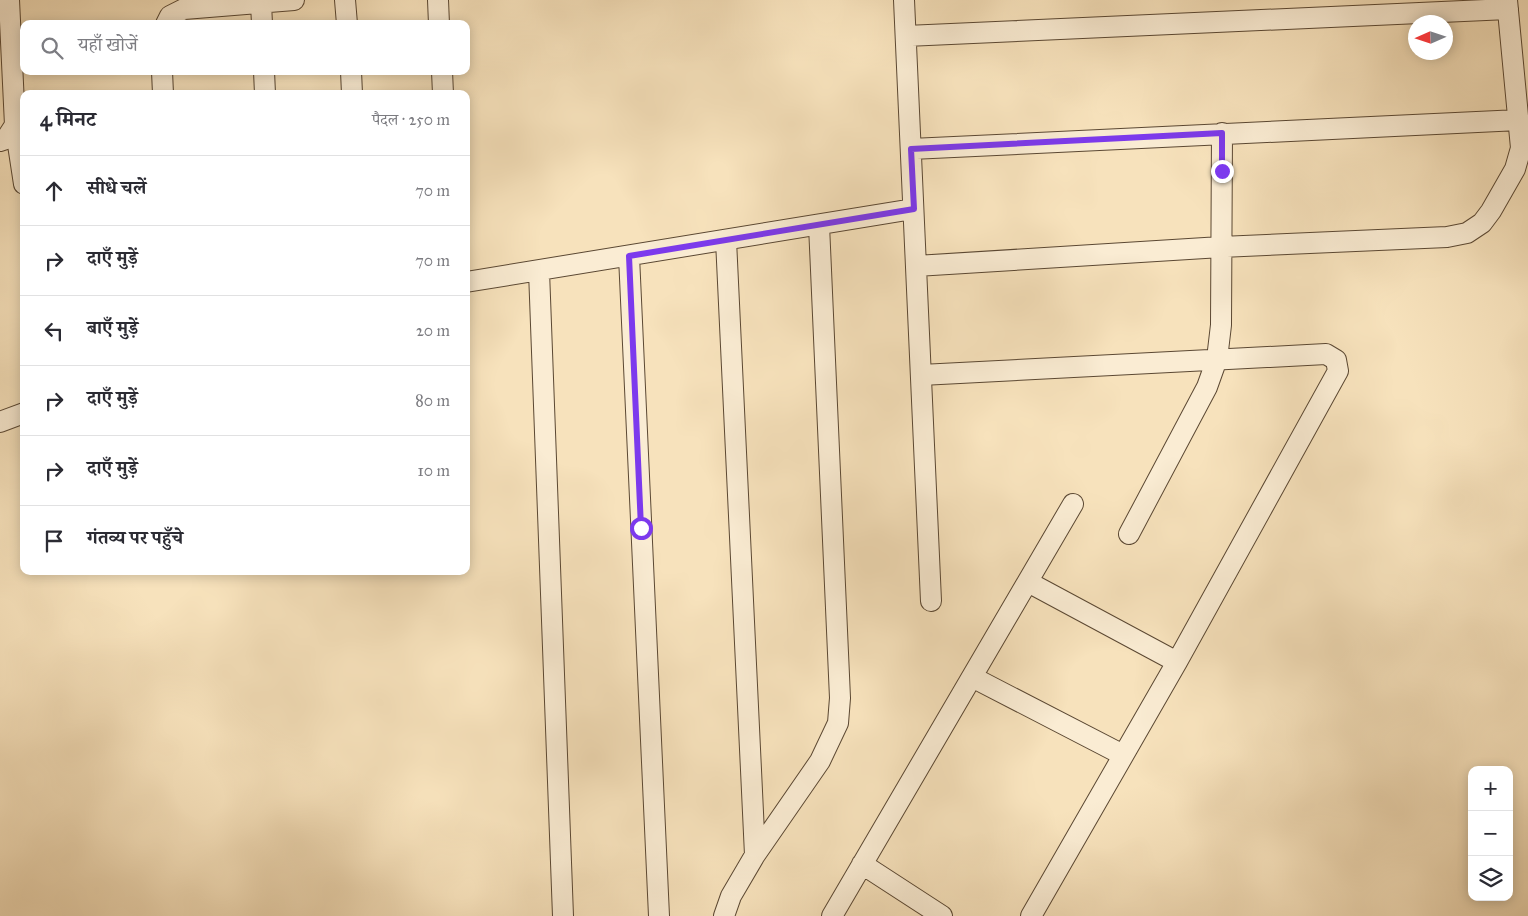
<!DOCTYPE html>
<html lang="hi">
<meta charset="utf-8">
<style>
:root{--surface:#fff;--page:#f7f7f7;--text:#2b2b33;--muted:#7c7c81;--line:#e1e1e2}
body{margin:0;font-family:"IM FELL Great Primer","Noto Serif Devanagari",serif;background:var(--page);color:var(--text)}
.controls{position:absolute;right:15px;bottom:15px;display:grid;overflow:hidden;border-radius:10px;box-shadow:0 2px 12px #0003}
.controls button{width:45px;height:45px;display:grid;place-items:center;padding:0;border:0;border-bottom:1px solid var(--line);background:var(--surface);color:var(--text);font:25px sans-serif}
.compass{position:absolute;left:1408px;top:15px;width:45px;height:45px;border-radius:50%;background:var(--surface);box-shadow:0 2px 12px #0003;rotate:267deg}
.stop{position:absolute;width:15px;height:15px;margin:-11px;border:4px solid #7c3aed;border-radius:50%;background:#fff}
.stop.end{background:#7c3aed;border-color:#fff;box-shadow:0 1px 5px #0008}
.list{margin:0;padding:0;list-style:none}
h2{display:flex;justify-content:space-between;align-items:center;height:65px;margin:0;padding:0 20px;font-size:21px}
h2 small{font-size:16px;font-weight:400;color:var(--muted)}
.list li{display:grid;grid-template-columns:32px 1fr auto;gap:15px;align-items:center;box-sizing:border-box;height:70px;padding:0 20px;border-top:1px solid var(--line)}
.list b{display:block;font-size:19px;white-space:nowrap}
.list em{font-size:16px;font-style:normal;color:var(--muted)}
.icon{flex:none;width:28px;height:28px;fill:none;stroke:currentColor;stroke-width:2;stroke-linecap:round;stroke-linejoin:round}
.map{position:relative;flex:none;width:1528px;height:916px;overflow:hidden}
.search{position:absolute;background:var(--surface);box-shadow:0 2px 12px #0003;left:20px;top:20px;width:450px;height:55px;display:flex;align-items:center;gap:12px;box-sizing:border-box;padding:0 18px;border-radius:10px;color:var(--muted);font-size:19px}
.panel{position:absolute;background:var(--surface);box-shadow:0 2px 12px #0003;left:20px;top:90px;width:450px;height:485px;border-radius:10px}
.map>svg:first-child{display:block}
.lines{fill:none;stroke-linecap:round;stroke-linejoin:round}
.minor-casing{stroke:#5b4833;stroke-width:22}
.minor{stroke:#faecd3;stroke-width:20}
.route{stroke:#7c3aed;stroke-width:6}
</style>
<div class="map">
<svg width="1528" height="916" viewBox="0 0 1528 916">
<rect width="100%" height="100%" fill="#f7e2bc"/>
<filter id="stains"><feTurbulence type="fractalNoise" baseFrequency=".004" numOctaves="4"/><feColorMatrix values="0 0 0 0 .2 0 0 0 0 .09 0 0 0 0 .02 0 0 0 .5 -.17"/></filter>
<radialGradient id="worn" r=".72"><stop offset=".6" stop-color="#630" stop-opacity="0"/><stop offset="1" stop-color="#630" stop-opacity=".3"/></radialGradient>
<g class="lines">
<defs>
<path id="minor" d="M345,0L347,24
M438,0L439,24
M904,0L931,601
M261,3L262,24
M166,24L170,16L184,9L294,0
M906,36L1508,9
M162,71L163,94
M264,71L265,94
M351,71L352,94
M442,71L443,94
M15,125L24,184
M0,141L6,139L15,125L9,0
M911,149L1519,120
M726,240L755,855
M629,256L659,916
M916,266L1221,247L1447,237L1467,233L1482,223L1491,211L1515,169L1521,148L1507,0
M539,271L563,916
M466,282L913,209
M921,375L1326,354L1336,360L1338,371L1177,662L1031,916
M0,422L24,413
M1129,534L1207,387L1217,359L1221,325L1222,133
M1028,582L1177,662
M972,677L1123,755
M862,864L942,916
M724,916L731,896L755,855L820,761L838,723L840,698L819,225
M832,916L1073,504"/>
</defs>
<use href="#minor" class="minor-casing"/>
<use href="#minor" class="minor"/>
</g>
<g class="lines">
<path class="route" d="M641,528L629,256L914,209L911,149L1222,133V171"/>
</g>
<rect width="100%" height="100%" filter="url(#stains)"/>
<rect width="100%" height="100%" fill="url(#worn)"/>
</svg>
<div class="controls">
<button>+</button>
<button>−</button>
<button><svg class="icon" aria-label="layers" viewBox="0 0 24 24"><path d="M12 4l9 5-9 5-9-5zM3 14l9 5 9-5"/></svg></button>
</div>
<svg class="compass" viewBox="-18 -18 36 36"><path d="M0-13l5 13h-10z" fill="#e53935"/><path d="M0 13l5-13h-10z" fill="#7c7c81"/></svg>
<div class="stop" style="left:641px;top:528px"></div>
<div class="stop end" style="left:1222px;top:171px"></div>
<div class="search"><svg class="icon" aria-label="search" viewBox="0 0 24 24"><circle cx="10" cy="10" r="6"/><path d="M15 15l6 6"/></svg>यहाँ खोजें</div>
<section class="panel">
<h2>4 मिनट<small>पैदल · 250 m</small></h2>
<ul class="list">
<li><svg class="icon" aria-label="ahead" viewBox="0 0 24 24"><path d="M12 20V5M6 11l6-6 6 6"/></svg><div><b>सीधे चलें</b></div><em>70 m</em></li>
<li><svg class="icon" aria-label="right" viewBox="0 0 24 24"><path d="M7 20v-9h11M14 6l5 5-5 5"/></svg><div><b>दाएँ मुड़ें</b></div><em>70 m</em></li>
<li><svg class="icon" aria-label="left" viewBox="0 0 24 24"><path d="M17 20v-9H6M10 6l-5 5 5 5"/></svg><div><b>बाएँ मुड़ें</b></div><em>20 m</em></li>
<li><svg class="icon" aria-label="right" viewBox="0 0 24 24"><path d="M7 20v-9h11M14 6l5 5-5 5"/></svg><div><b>दाएँ मुड़ें</b></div><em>80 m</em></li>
<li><svg class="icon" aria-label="right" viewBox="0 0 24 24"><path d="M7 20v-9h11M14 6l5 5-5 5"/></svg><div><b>दाएँ मुड़ें</b></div><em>10 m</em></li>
<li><svg class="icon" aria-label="arrive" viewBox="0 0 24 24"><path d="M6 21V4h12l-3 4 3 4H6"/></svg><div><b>गंतव्य पर पहुँचे</b></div></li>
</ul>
</section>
</div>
